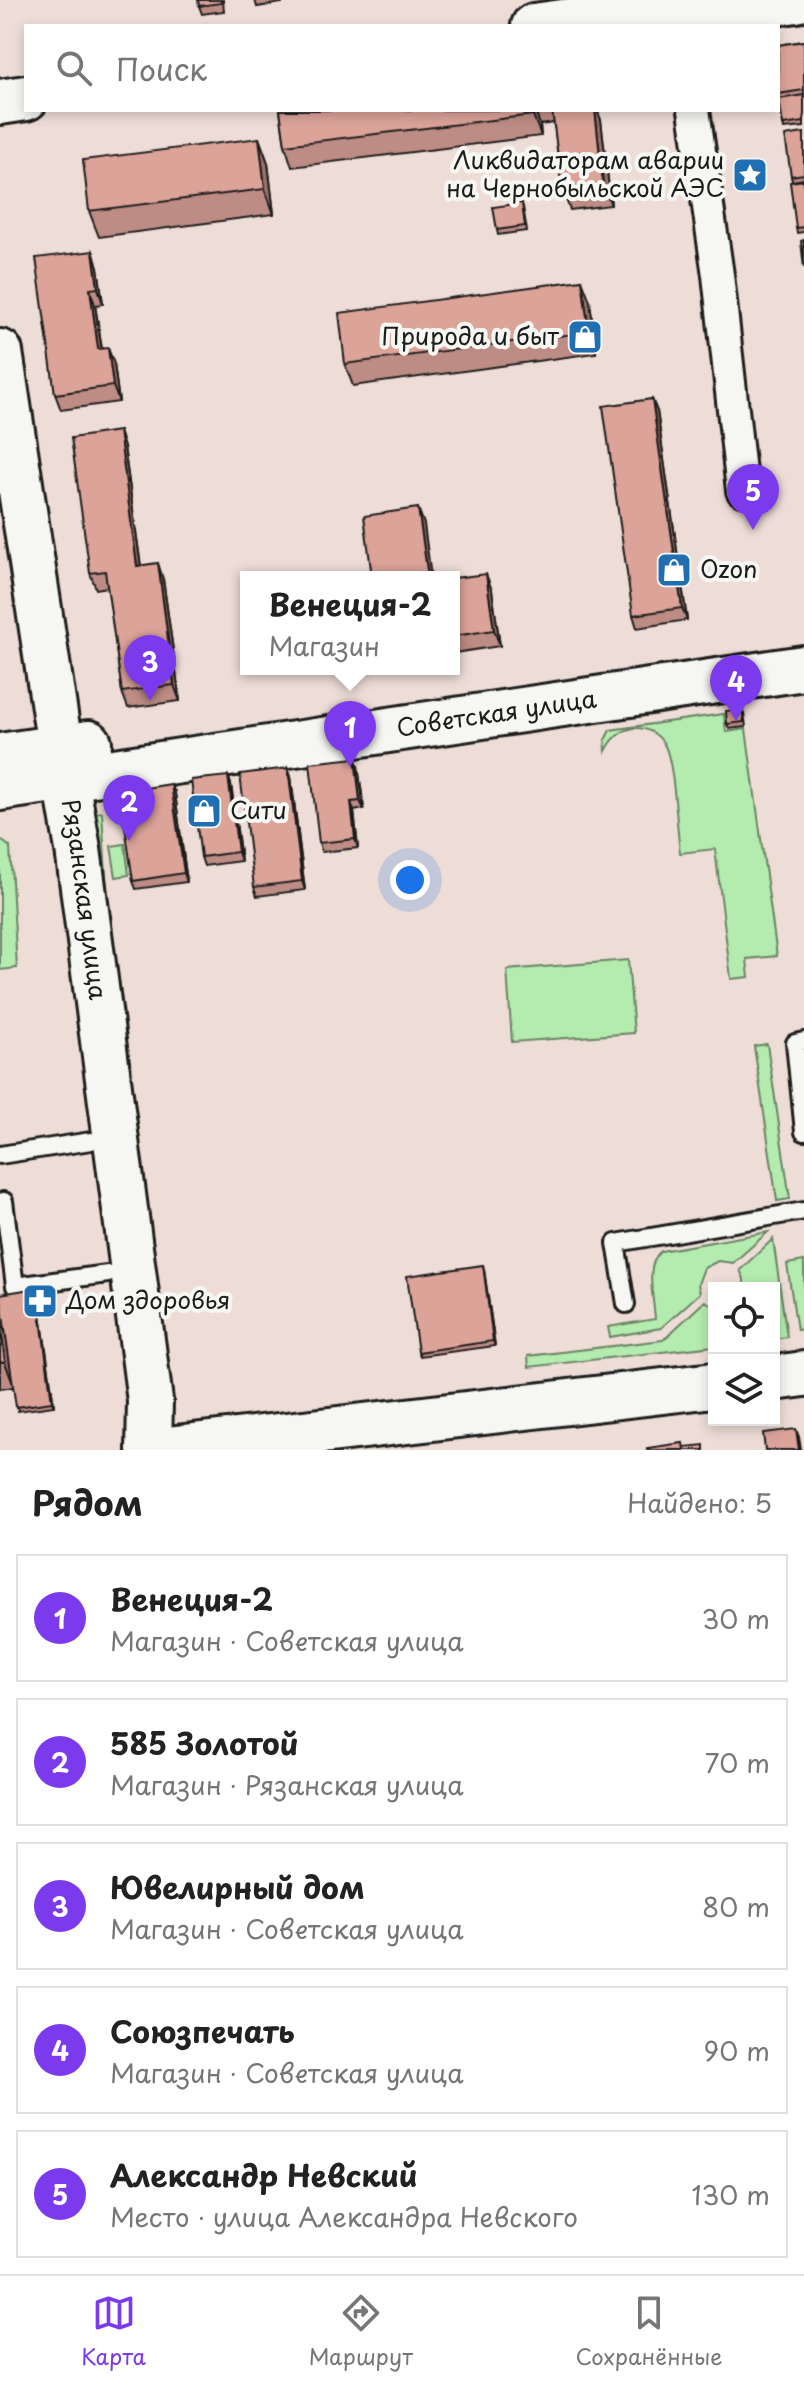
<!DOCTYPE html>
<html lang="ru">
<meta charset="utf-8">
<style>
:root{--surface:#fff;--page:#f6f6f6;--text:#222;--muted:#767676;--line:#e0e0e0;--accent:#7c3aed}
body{margin:0;font-family:"Playpen Sans",sans-serif;background:var(--page);color:var(--text)}
.controls{position:absolute;right:24px;bottom:24px;display:grid;overflow:hidden;border-radius:0px;box-shadow:0 4px 12px #0003}
.controls button{width:72px;height:72px;display:grid;place-items:center;padding:0;border:0;border-bottom:2px solid var(--line);background:var(--surface);color:var(--text);font:40px sans-serif}
.you{position:absolute;left:410px;top:880px;width:28px;height:28px;margin:-20px;border:6px solid #fff;border-radius:50%;background:#1a73e8;box-shadow:0 0 0 12px #1a73e833}
.badge{display:grid;place-items:center;width:52px;height:52px;border-radius:50%;background:var(--accent);color:#fff;font-size:26px;font-weight:700}
.pin{position:absolute;translate:-50% -66px;filter:drop-shadow(0 2px 4px #0008)}
.pin::after{content:'';position:absolute;top:42px;width:28px;height:24px;background:inherit;clip-path:polygon(0 0,100% 0,50% 100%)}
.popup{position:absolute;left:240px;top:571px;width:220px;height:104px;box-sizing:border-box;display:grid;place-content:center;border-radius:0px;background:var(--surface);filter:drop-shadow(0 2px 6px #0005);font-size:26px;white-space:nowrap;color:var(--muted)}
.popup b{font-size:30px;color:var(--text)}
.popup::after{content:'';position:absolute;left:50%;top:100%;margin-left:-16px;border:16px solid transparent;border-top-color:var(--surface)}
.list{margin:0;padding:0;list-style:none}
h2{display:flex;justify-content:space-between;align-items:center;height:104px;margin:0;padding:0 32px;font-size:34px}
h2 small{font-size:26px;font-weight:400;color:var(--muted)}
.list li{display:grid;grid-template-columns:52px 1fr auto;gap:24px;align-items:center;box-sizing:border-box;height:128px;margin:0 16px 16px;padding:0 16px;border:2px solid var(--line);border-radius:0px}
.list b{display:block;font-size:30px;white-space:nowrap}
.list p{margin:0;font-size:26px;white-space:nowrap;color:var(--muted)}
.list em{font-size:26px;font-style:normal;color:var(--muted)}
.icon{flex:none;width:44px;height:44px;fill:none;stroke:currentColor;stroke-width:2;stroke-linecap:round;stroke-linejoin:round}
.map{position:relative;flex:none;width:804px;height:1450px;overflow:hidden}
.search{position:absolute;background:var(--surface);box-shadow:0 4px 12px #0003;left:24px;right:24px;top:24px;height:88px;display:flex;align-items:center;gap:20px;box-sizing:border-box;padding:0 28px;border-radius:0px;color:var(--muted);font-size:30px}
.sheet{height:824px;background:var(--surface)}
nav{display:flex;justify-content:space-around;align-items:center;box-sizing:border-box;height:112px;border-top:2px solid var(--line);background:var(--surface);font-size:22px;color:var(--muted)}
nav a{display:grid;justify-items:center;gap:4px}
nav .on{color:var(--accent)}
.map>svg:first-child{display:block}
.green{fill:#b4ebae;stroke:#688465;stroke-width:2}
.lines{fill:none;stroke-linecap:round;stroke-linejoin:round}
.lane-casing{stroke:#1c1c1c;stroke-width:22}
.street-casing{stroke:#1c1c1c;stroke-width:36}
.secondary-casing{stroke:#1c1c1c;stroke-width:50}
.lane{stroke:#f6f6f2;stroke-width:16}
.street{stroke:#f6f6f2;stroke-width:30}
.secondary{stroke:#f6f6f2;stroke-width:44}
.wall{fill:#bd8c84;stroke:#1c1c1c;stroke-width:2}
.shaded-wall{fill:#9a726b;stroke:#1c1c1c;stroke-width:2}
.building{fill:#dca399;stroke:#1c1c1c;stroke-width:2}
.labels{text-anchor:middle;stroke-width:8;stroke-linejoin:round;paint-order:stroke}
.poi-label{font-size:24px;fill:#1c1c1c;stroke:#f6f6f2;text-anchor:start}
.street-label{font-size:24px;fill:#1c1c1c;stroke:#f6f6f2}
</style>
<div class="map">
<svg width="804" height="1450" viewBox="0 0 804 1450">
<rect width="100%" height="100%" fill="#eeddd7"/>
<filter id="ink" filterUnits="userSpaceOnUse"><feTurbulence type="fractalNoise" baseFrequency=".0125" numOctaves="2"/><feDisplacementMap in="SourceGraphic" scale="16" xChannelSelector="R" yChannelSelector="G"/><feConvolveMatrix kernelMatrix="1 2 1 2 8 2 1 2 1" color-interpolation-filters="sRGB"/></filter>
<g filter="url(#ink)">
<path class="green" d="M724,714L726,732L746,729L777,956L747,959L749,977L731,979L715,849L680,853C677,829 674,764 665,746C660,735 647,727 634,728C620,730 612,739 606,751L605,740L610,730Z
M102,812L108,905L99,906L88,814Z
M0,839L10,847L17,968L0,970Z
M125,844L129,875L116,877L111,846Z
M628,960L634,1033L512,1042L507,970Z
M767,1044L790,1199L777,1201L754,1046Z
M768,1232L733,1263L718,1261L704,1268L698,1284L700,1293L661,1328L610,1337L608,1327L655,1319C654,1299 644,1264 661,1251Z
M773,1239L787,1337L774,1339V1288H744V1279L740,1270Z
M804,1261V1329L797,1330L787,1264Z
M705,1301L714,1306V1346L529,1367L528,1356L663,1340Z"/>
<g class="lines">
<defs>
<path id="lane" d="M804,1041L795,1043L804,1132
M0,1155L91,1141
M4,1201L15,1286L108,1274
M626,1304L616,1243L804,1211"/>
<path id="street" d="M694,110L718,275L742,490"/>
<g id="secondary">
<path d="M534,26L628,13L753,6L796,0"/>
<path d="M0,102L26,98"/>
<path id="s1" d="M0,352L56,721L78,849L150,1401L149,1450"/>
<path d="M0,756L89,743"/>
<path id="s2" d="M0,788L804,668"/>
<path d="M774,1378L804,1374"/>
<path d="M159,1450L714,1385"/>
</g>
</defs>
<use href="#lane" class="lane-casing"/>
<use href="#street" class="street-casing"/>
<use href="#secondary" class="secondary-casing"/>
<use href="#lane" class="lane"/>
<use href="#street" class="street"/>
<use href="#secondary" class="secondary"/>
</g>
<path class="wall" d="M223,0L224,11L202,14L199,6Z
M255,0H282V3L257,7Z
M804,41V127L784,129L778,96V45Z
M280,110H597L601,120L611,205L570,210L562,189L554,123L540,125L541,136L292,167L285,145Z
M804,133V179L792,181L791,176Z
M259,138L268,163L274,214L99,237L89,211Z
M804,180V232L797,233L796,228Z
M523,207L527,231L498,235L497,230Z
M93,251L98,267L103,304L95,305L102,349L114,364L119,402L61,410L55,394Z
M590,301L596,353L353,386L345,364Z
M657,411L687,620L637,628L633,615Z
M124,447L141,566L163,579L180,701L128,708L122,692L108,587L96,589L90,573Z
M454,578L492,590L500,646L454,653Z
M744,713L746,727L729,729L727,724Z
M355,758L358,766L364,809L354,811L358,848L322,852L319,843Z
M288,768L291,777L305,890L257,896L254,887Z
M228,776L231,784L241,861L204,866L201,857Z
M175,793L187,882L136,889L133,881Z
M484,1270L495,1346L420,1356L418,1352Z
M37,1288L54,1406L18,1411L14,1387L0,1389V1318L6,1336Z"/>
<path class="shaded-wall" d="M533,110H535L540,125L541,136L533,115Z
M595,110H597L601,120L611,205L603,184Z
M259,138L268,163L274,214L265,189Z
M93,251L98,267L103,304L98,288Z
M582,280L590,301L596,353L589,332Z
M90,289L95,305L104,365L98,349Z
M108,348L114,364L119,402L113,386Z
M652,399L657,411L687,620L682,608Z
M119,431L124,447L143,582L137,566Z
M418,508L424,524L431,577H428Z
M158,563L163,579L180,701L174,685Z
M486,574L492,590L500,646L494,630Z
M355,758L358,766L364,809L360,801Z
M288,768L291,777L305,890L302,881Z
M228,776L231,784L241,861L238,852Z
M171,784L175,793L187,882L184,873Z
M351,802L354,811L358,848L355,839Z
M483,1265L484,1270L495,1346L493,1341Z
M37,1288L38,1293L54,1406L52,1402Z
M0,1318L8,1341L14,1387L5,1362Z
M796,1429L799,1437L801,1450H799Z"/>
<path class="building" d="M198,0H221V3L199,6Z
M804,41V90L778,94V45Z
M804,95V122L783,125L779,99Z
M280,110H533V115L285,145Z
M552,110H595L603,184L562,189Z
M804,133V174L791,176L785,136Z
M259,138L265,189L89,211L83,160Z
M804,180V227L796,228L790,182Z
M522,203L525,226L497,230L493,207Z
M804,240V268L801,241Z
M93,251L98,288L90,289L98,349L108,348L113,386L55,394L36,258Z
M582,280L589,332L345,364L339,313Z
M652,399L682,608L633,615L603,406Z
M119,431L137,566L158,563L174,685L122,692L105,571L90,573L71,438Z
M418,508L428,577H372L364,516Z
M486,574L494,630L454,636V578Z
M742,709L744,722L727,724L726,711Z
M355,758L360,801L351,802L355,839L319,843L310,763Z
M288,768L302,881L254,887L240,774Z
M228,776L238,852L201,857L191,780Z
M171,784L184,873L133,881L120,792Z
M483,1265L493,1341L418,1352L407,1276Z
M37,1288L52,1402L16,1407L0,1294Z
M0,1324L5,1362H0Z
M796,1429L799,1450H765L763,1433Z
M683,1443L684,1450H647V1448Z
M704,1445V1450H685L684,1447Z"/>
</g>
<defs>
<symbol id="sight-square" viewBox="-11 -11 22 22"><rect x="-9" y="-9" width="18" height="18" rx="4" fill="#1f6fb2" stroke="#f6f6f2"/><path d="M0-6L1.8-2.2L6-1.7L2.9 1.2L3.7 5.4L0 3.3L-3.7 5.4L-2.9 1.2L-6-1.7L-1.8-2.2Z" fill="#fff"/></symbol>
<symbol id="shop-square" viewBox="-11 -11 22 22"><rect x="-9" y="-9" width="18" height="18" rx="4" fill="#1f6fb2" stroke="#f6f6f2"/><path d="M-5-2.5h2.3a2.7 3.5 0 0 1 5.4 0H5L5.5 6h-11ZM-1.5-2.5h3a1.5 2.3 0 0 0-3 0Z" fill="#fff"/></symbol>
<symbol id="pharmacy-square" viewBox="-11 -11 22 22"><rect x="-9" y="-9" width="18" height="18" rx="4" fill="#1f6fb2" stroke="#f6f6f2"/><path d="M-2-6h4v4h4v4h-4v4h-4v-4h-4v-4h4Z" fill="#fff"/></symbol>
</defs>
<g fill-rule="evenodd">
<use href="#sight-square" x="730" y="155" width="40" height="40"/>
<use href="#shop-square" x="565" y="317" width="40" height="40"/>
<use href="#shop-square" x="654" y="550" width="40" height="40"/>
<use href="#shop-square" x="184" y="791" width="40" height="40"/>
<use href="#pharmacy-square" x="20" y="1281" width="40" height="40"/>
</g>
<g class="labels">
<g class="poi-label">
<text x="724" y="169" text-anchor="end">Ликвидаторам аварии<tspan x="724" dy="28">на Чернобыльской АЭС</tspan></text>
<text x="559" y="345" text-anchor="end">Природа и быт</text>
<text x="700" y="578">Ozon</text>
<text x="230" y="819">Сити</text>
<text x="66" y="1309">Дом здоровья</text>
</g>
<g class="street-label">
<text dy="8" stroke="none"><textPath href="#s2" startOffset="502">Советская улица</textPath></text>
<text dy="8" stroke="none"><textPath href="#s1" startOffset="554">Рязанская улица</textPath></text>
</g>
</g>
</svg>
<div class="controls">
<button><svg class="icon" aria-label="locate" viewBox="0 0 24 24"><circle cx="12" cy="12" r="6"/><path d="M12 2v4M12 18v4M2 12h4M18 12h4"/></svg></button>
<button><svg class="icon" aria-label="layers" viewBox="0 0 24 24"><path d="M12 4l9 5-9 5-9-5zM3 14l9 5 9-5"/></svg></button>
</div>
<div class="you"></div>
<div class="pin badge" style="left:350px;top:767px">1</div>
<div class="popup"><b>Венеция-2</b>Магазин</div>
<div class="pin badge" style="left:129px;top:841px">2</div>
<div class="pin badge" style="left:150px;top:701px">3</div>
<div class="pin badge" style="left:736px;top:721px">4</div>
<div class="pin badge" style="left:753px;top:530px">5</div>
<div class="search"><svg class="icon" aria-label="search" viewBox="0 0 24 24"><circle cx="10" cy="10" r="6"/><path d="M15 15l6 6"/></svg>Поиск</div>
</div>
<section class="sheet">
<h2>Рядом<small>Найдено: 5</small></h2>
<ul class="list">
<li><span class="badge">1</span><div><b>Венеция-2</b><p>Магазин · Советская улица</p></div><em>30 m</em></li>
<li><span class="badge">2</span><div><b>585 Золотой</b><p>Магазин · Рязанская улица</p></div><em>70 m</em></li>
<li><span class="badge">3</span><div><b>Ювелирный дом</b><p>Магазин · Советская улица</p></div><em>80 m</em></li>
<li><span class="badge">4</span><div><b>Союзпечать</b><p>Магазин · Советская улица</p></div><em>90 m</em></li>
<li><span class="badge">5</span><div><b>Александр Невский</b><p>Место · улица Александра Невского</p></div><em>130 m</em></li>
</ul>
</section>
<nav>
<a class="on"><svg class="icon" aria-label="map" viewBox="0 0 24 24"><path d="M3 6l6-2 6 2 6-2v14l-6 2-6-2-6 2zM9 4v14M15 6v14"/></svg>Карта</a>
<a><svg class="icon" aria-label="directions" viewBox="0 0 24 24"><path d="M12 3l9 9-9 9-9-9zM9 14v-3h6M13 9l2 2-2 2"/></svg>Маршрут</a>
<a><svg class="icon" aria-label="saved" viewBox="0 0 24 24"><path d="M7 4h10v16l-5-4-5 4z"/></svg>Сохранённые</a>
</nav>
